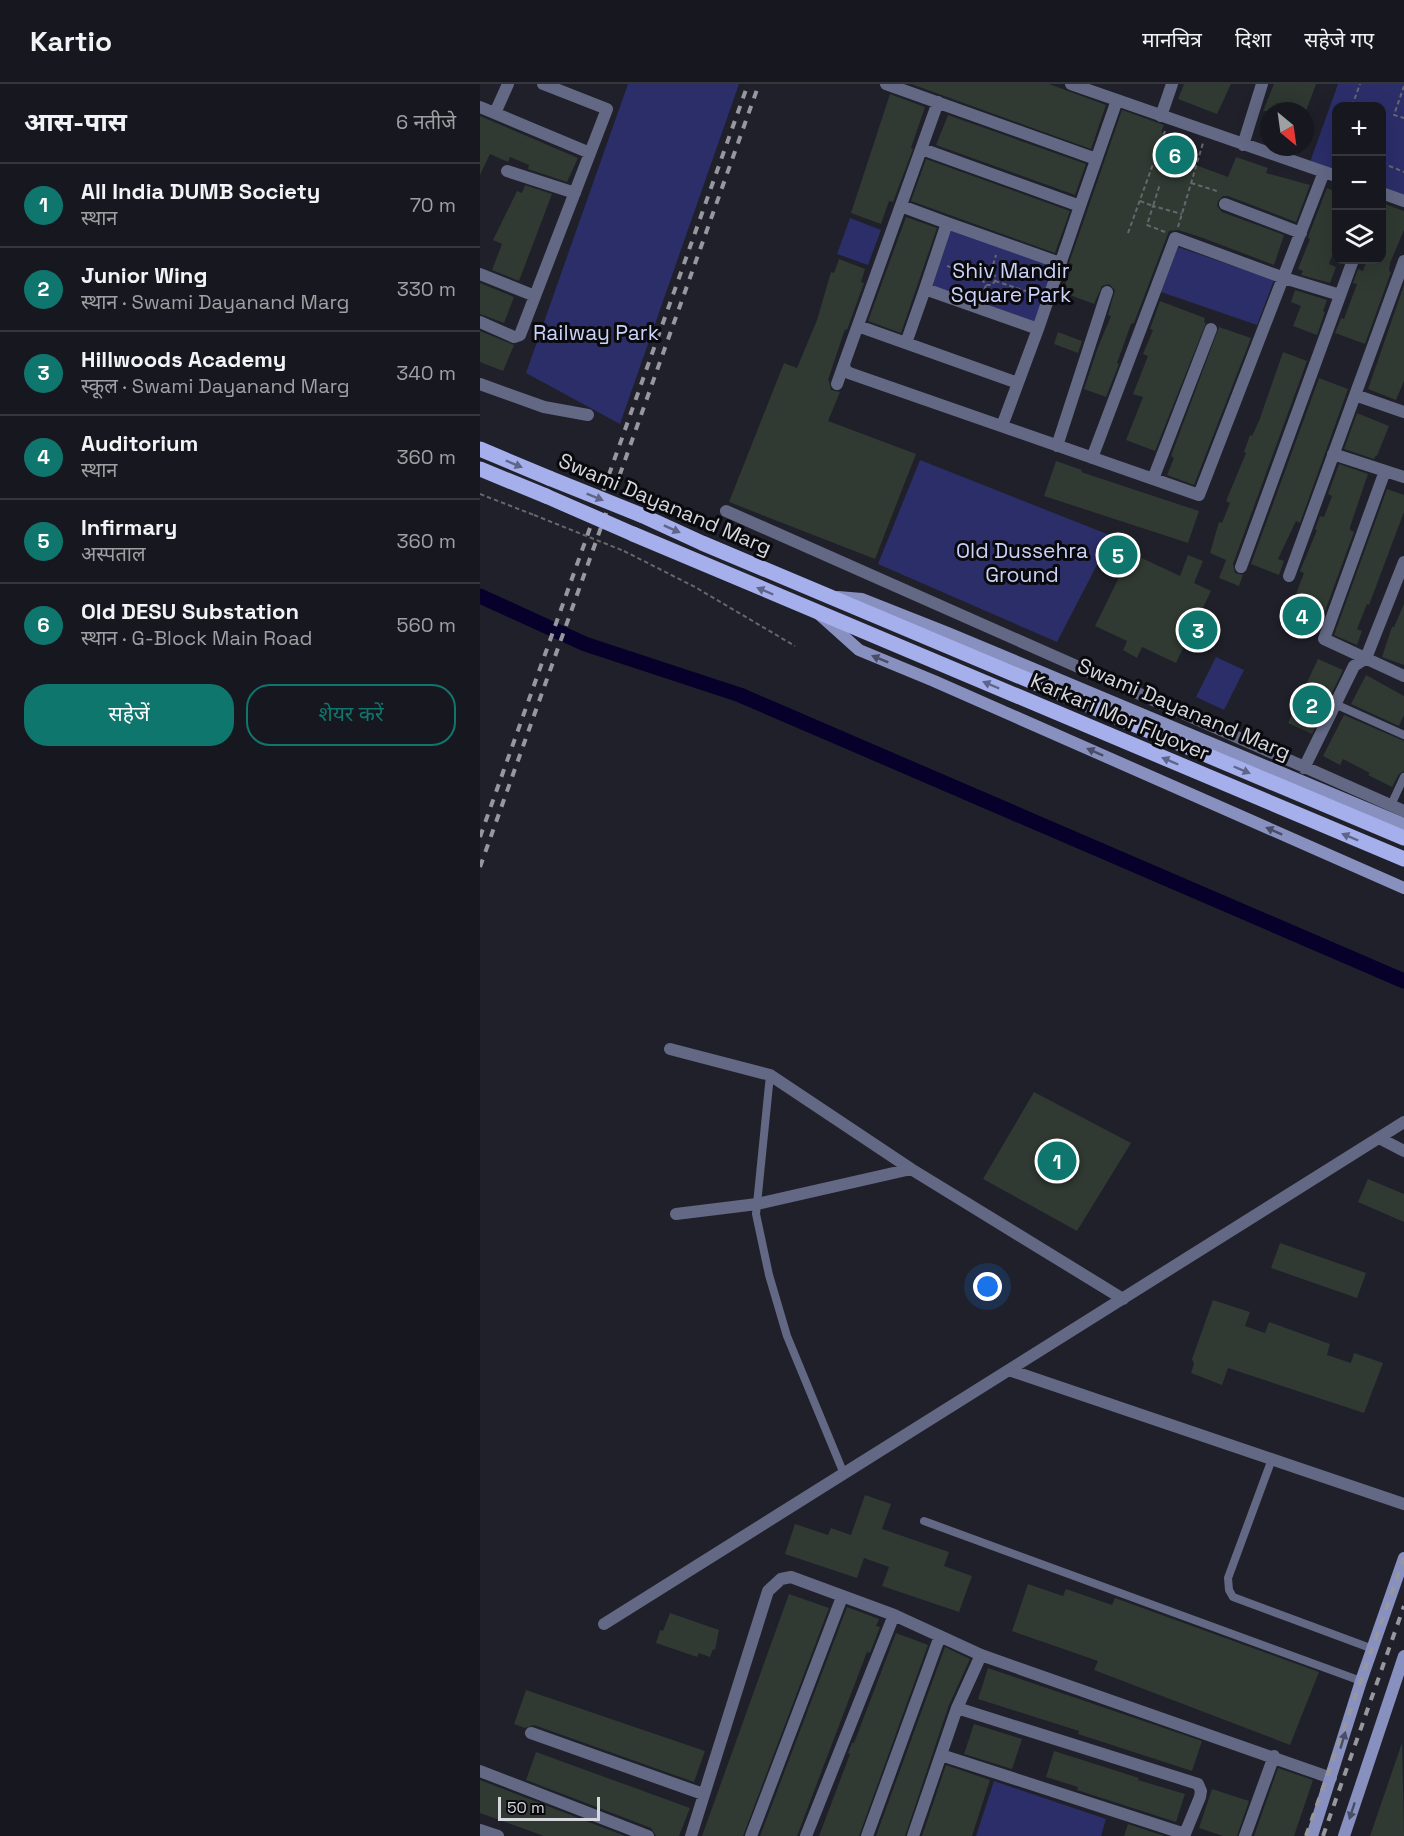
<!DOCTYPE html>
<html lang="hi">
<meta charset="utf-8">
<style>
:root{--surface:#17181f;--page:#24252c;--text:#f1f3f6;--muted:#9ea0a4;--line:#36373d;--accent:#0f766e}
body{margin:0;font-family:"Space Grotesk","Noto Sans Devanagari",sans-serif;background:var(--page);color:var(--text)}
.controls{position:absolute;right:18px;top:18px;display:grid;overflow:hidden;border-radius:12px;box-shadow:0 6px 24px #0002}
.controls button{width:54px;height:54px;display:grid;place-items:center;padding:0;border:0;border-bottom:2px solid var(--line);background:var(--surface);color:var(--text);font:30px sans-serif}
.compass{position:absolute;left:780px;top:18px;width:54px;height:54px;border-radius:50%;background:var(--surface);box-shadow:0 6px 24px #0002;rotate:151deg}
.scale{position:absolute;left:18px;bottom:15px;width:102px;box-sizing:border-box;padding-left:6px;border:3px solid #d7d8de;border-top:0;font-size:16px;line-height:21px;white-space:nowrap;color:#d7d8de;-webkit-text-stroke:4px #0a0a0e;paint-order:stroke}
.you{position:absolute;left:508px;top:1203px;width:21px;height:21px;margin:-15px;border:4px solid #fff;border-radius:50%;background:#1a73e8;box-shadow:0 0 0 9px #1a73e833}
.badge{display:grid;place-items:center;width:39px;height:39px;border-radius:50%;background:var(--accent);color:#fff;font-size:20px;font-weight:700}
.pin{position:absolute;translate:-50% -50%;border:3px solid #fff;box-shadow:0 2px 6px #0006}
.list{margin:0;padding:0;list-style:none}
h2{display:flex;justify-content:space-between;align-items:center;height:78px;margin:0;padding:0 24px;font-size:26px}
h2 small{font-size:20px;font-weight:400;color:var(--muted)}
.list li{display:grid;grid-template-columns:39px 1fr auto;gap:18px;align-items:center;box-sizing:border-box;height:84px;padding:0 24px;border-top:2px solid var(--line)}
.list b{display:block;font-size:22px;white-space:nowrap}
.list p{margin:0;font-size:20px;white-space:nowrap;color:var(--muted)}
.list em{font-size:20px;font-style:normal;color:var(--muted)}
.actions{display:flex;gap:12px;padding:18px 24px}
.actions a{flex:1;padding:14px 0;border:2px solid var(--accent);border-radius:24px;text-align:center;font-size:21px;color:var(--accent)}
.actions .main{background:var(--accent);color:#fff}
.icon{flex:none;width:33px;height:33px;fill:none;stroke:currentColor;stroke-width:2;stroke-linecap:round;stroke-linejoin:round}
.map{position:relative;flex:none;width:924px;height:1752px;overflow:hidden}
header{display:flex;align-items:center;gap:36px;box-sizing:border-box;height:84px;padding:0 30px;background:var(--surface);border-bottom:2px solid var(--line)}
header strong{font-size:28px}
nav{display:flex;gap:33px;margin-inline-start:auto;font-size:21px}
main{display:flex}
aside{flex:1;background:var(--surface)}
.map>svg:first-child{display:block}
.green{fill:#2b2e69}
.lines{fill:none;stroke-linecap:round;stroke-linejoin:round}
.canal{stroke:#06002a;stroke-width:15}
.building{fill:#303932}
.path{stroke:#66676e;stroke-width:2;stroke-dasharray:4.5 3;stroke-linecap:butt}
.service{stroke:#636885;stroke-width:8}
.minor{stroke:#636885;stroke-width:12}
.secondary{stroke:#8890bf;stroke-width:12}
.primary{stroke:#a5afec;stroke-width:15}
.rail{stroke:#97989f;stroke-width:4;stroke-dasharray:8 8;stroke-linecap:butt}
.path-bridge{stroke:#66676e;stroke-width:2;stroke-dasharray:4.5 3;stroke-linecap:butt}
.primary-bridge{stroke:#a5afec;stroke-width:15}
.oneway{fill:#5f6588}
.oneway2{fill:#494d66}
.labels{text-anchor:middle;stroke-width:6;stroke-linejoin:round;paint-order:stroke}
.park-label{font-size:21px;fill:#cbd2f8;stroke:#0a0a0e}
.street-label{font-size:21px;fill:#d7d8de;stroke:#0a0a0e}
</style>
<header>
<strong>Kartio</strong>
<nav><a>मानचित्र</a><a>दिशा</a><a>सहेजे गए</a></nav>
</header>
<main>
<aside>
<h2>आस-पास<small>6 नतीजे</small></h2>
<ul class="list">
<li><span class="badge">1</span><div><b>All India DUMB Society</b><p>स्थान</p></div><em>70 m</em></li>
<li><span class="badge">2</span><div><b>Junior Wing</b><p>स्थान · Swami Dayanand Marg</p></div><em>330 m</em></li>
<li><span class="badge">3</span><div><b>Hillwoods Academy</b><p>स्कूल · Swami Dayanand Marg</p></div><em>340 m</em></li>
<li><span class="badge">4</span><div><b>Auditorium</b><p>स्थान</p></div><em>360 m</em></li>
<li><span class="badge">5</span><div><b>Infirmary</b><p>अस्पताल</p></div><em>360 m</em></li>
<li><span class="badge">6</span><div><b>Old DESU Substation</b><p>स्थान · G-Block Main Road</p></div><em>560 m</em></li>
</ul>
<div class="actions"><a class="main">सहेजें</a><a>शेयर करें</a></div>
</aside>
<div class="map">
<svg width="924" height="1752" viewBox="0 0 924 1752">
<rect width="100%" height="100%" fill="#1f2029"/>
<path class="green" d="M148,0H259L140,340L46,289Z
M858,0H924V111L902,102V22H856V87L830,78Z
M370,134L401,146L388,181L357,170Z
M468,144L576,183L554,240L450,201Z
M698,163L794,196L777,241L681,208Z
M440,376L632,452L577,558L398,480Z
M736,573L764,586L744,626L716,613Z
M514,1697L626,1735L621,1752H496Z"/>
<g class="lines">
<path class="canal" d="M0,512L105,560L260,611L924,897"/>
</g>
<path class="building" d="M431,0H569L626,21L611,65Z
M704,0H751L737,30L698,15Z
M794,0H836L826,27H783Z
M410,10L445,23L431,64L433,65L413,118L409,117L401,140L371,129Z
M642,26L684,41L681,48L713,61L709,73L712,74L710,79L748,93L756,73L788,84L786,89L830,101L816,138L748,112H743L738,117L737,122L742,128L804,151L794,181L723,154L698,146L689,147L654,239L651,240L637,279L639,280L626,313L604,305L618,263L631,232L628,231L635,206L629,200L622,202L614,220L582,208L593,180L589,179Z
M468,31L606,80L595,111L456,61Z
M0,32L98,74L87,98L48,85L49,81L30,73L28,78L10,70L0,91Z
M446,75L590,127L575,169L431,117Z
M45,101L72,110L39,197L12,186L22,160L13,156L37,107L42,109Z
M847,104L856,108V161L849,180L856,183L850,199L821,191L823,187L818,185L830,155L828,154L829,150Z
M902,119L924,127V146L910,179L909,187L911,188L885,260L855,249L861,234L864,235L877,200L873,199L878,185L883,187L887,176H902Z
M426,133L457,144L421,249L388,237Z
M359,175L385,185L381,198L384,199L367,246L365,245L348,296L349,297L351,306L360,308L348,337L436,370L395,475L249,418L304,279L317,284L337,236L351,188L354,189Z
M0,199L34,213L24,239L0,230Z
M924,201V297L916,316L888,305Z
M815,206L847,216L843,227L845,228L837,251L813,242L821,222L811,218Z
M680,217L725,234L724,238L726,239L675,367L646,356L663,313L653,310L668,272L663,270L673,246L670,245Z
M739,243L771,254L714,401L687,391L694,374L691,372Z
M0,247L34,261L23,287L0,278Z
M578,248L602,257L598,269L574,260Z
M803,268L827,277L753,480L755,489L763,491L759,502L739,494L746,476L730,469L739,438L742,439L750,419L746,417L766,369L764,368L770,351L772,352L779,337Z
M839,294L868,305L820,439L816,437L798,475L804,477L799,491L771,480Z
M877,329L909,342L897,372L896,371L894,375L864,365Z
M576,377L602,386L601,388L719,427L708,459L564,412Z
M859,380L888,390L870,443V446L874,448L837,549L799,534L806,515L813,518L824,489L820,487L837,446L835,445L840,432L844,433L852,412L848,410Z
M907,405L924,411V428L889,521L887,520L877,545L882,547L877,561L854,551Z
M651,469L700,492L708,471L723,477L714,499L731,507L696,579L662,563L657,574L643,566L647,557L615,542Z
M924,520V581L902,573L912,543H914Z
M838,575L863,586L832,650L808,639Z
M886,591L924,612V631L919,642L871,620Z
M864,631L924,657V687L919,690L912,703L888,691L890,689L863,675L860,681L843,672Z
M554,1008L651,1059L597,1147L503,1095Z
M888,1095L924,1110V1138L878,1118Z
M800,1159L886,1189L877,1214L791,1184Z
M733,1216L770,1228L765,1242L785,1249L789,1238L850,1260L847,1271L871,1279L874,1269L903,1279L884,1329L748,1284L742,1301L711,1289L714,1280L712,1275Z
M385,1411L411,1420L402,1445L469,1468L464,1482L492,1492L479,1528L402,1502L409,1483L384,1474L377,1494L305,1470L315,1440L348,1451L351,1444L371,1451Z
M548,1500L583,1512L586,1505L632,1521L635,1514L839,1588L810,1661L614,1586L618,1577L532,1547Z
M309,1510L349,1524L263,1752H222Z
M367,1523L399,1535L396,1542L400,1543L390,1569L387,1568L317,1752H280Z
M190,1529L239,1546L235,1566L233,1565L230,1573L219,1569L217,1573L176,1559L180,1546L183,1547Z
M416,1549L448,1561L379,1752H339L370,1670L368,1669L372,1659H374Z
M465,1563L490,1575L469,1621L425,1752H396Z
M508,1584L722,1657L712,1687L598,1650L599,1647L498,1615Z
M46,1606L225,1667L214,1698L54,1641L45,1644L34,1640Z
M494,1640L542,1655L532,1685L484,1670Z
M922,1659L924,1752H890L913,1685Z
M574,1667L659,1694L658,1696L705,1710L696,1738L597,1706L598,1703L566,1693Z
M56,1668L210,1724L199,1752H176L171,1744L46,1696Z
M466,1681L510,1696L492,1752H442Z
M798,1684L833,1696L814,1752H774Z
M0,1696L145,1752H64L0,1729Z
M732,1705L769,1717L757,1752H743L719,1744Z
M648,1740L684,1752H644Z"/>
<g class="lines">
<path class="path" d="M924,2L914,31L924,34
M872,22L880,0
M902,79L924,88
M711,99L737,107
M660,117L673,122L680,100
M698,143L723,59
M685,148L667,141L673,122L702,130
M648,149L685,47
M467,182L500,193L506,201H512L515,197V192L511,188H505L500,193
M511,188L516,171
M515,197L555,210
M502,213L506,201
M0,410L54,431
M144,467L215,503L315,562"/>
<path class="service" d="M855,620L924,651
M911,721L924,693
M290,991L276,1130L289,1191L307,1252L364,1390
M792,1375L748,1494L749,1506L753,1513L893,1565
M444,1437L881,1597"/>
<path class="minor" d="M406,0L616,75
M591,0L856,92
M458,18L364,280L365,285L369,289L719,411L844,88
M0,23L110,69
M15,29L28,0
M681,32L692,0
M763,61L782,0
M442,65L600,122L637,16
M27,87L95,109
M902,109L924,117
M745,120L821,149
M421,122L467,139
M0,190L55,212
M445,205L467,139L580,179
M0,238L34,253L40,251L127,25L63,0
M378,242L538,299
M558,245L600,122
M426,259L445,205L558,245L522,342
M0,300L64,323L108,331
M357,300L364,280
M875,311L924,328
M577,362L627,208
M853,370L924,393
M612,374L695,154L804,194L860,211
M905,387L844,555L924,592
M673,395L731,245
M246,427L924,727
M761,483L873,176
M809,492L924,177
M824,684L874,582L886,574L924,478
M190,965L290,991L431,1085L643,1215
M899,1054L924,1067
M196,1130L277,1120L431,1085
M529,1286L924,1420
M124,1540L924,1038
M477,1624L718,1700L721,1707L720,1713L704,1752
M51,1649L223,1710
M461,1671L705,1750
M0,1687L168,1752
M0,1746L18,1752
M211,1752L288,1507L301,1495L311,1493L414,1531L501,1571L851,1694
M271,1752L362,1513
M326,1752L414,1531
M387,1752L460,1552
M433,1752L477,1624L501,1571
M765,1752L794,1672"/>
<path class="secondary" d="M358,513L382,515L468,549L924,740
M340,531L379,566L454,597L924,804
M832,1752L881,1597L924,1474
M864,1752L924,1572"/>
<path class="primary" d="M0,365L69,394
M0,385L66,412
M161,431L222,459L924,754
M153,450L924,775"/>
<path class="rail" d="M0,753L268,0
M0,783L279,0
M826,1752L924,1474
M843,1752L924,1522"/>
<path class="path-bridge" d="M54,431L144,467"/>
<path class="primary-bridge" d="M69,394L161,431
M66,412L153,450"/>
</g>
<defs><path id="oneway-solid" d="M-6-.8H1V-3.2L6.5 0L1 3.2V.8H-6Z" transform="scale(1.5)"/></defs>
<g class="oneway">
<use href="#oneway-solid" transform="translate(34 380) rotate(23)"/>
<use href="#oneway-solid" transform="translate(115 413) rotate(22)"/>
<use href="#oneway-solid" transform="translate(192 445) rotate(24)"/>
<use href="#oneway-solid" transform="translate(285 507) rotate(-157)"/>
<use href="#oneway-solid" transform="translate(511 601) rotate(-157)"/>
<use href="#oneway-solid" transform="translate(690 677) rotate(-157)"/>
<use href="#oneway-solid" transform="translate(762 686) rotate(23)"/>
<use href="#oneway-solid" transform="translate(870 753) rotate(-157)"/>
</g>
<g class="oneway2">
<use href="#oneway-solid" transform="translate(400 575) rotate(-158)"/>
<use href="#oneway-solid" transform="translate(615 668) rotate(-156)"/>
<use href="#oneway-solid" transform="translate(794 747) rotate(-156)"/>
<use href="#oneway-solid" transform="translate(863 1656) rotate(-73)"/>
<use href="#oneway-solid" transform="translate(872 1727) rotate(108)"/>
</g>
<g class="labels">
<g class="park-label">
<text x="531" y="194">Shiv Mandir<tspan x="531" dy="24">Square Park</tspan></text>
<text x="116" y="256">Railway Park</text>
<text x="542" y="474">Old Dussehra<tspan x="542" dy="24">Ground</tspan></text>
</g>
<g class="street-label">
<text transform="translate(185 420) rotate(23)" y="7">Swami Dayanand Marg</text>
<text transform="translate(704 625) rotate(23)" y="7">Swami Dayanand Marg</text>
<text transform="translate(640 633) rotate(23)" y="7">Karkari Mor Flyover</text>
</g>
</g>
</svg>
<div class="controls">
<button>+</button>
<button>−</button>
<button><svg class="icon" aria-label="layers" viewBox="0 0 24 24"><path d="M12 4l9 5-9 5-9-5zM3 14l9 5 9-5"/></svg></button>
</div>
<svg class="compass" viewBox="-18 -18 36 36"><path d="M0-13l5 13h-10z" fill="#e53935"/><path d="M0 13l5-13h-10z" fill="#9ea0a4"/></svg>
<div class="scale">50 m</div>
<div class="you"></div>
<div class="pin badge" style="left:577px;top:1077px">1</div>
<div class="pin badge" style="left:832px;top:621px">2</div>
<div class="pin badge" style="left:718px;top:546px">3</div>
<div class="pin badge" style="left:822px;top:532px">4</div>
<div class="pin badge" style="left:638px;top:471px">5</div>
<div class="pin badge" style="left:695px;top:71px">6</div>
</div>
</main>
